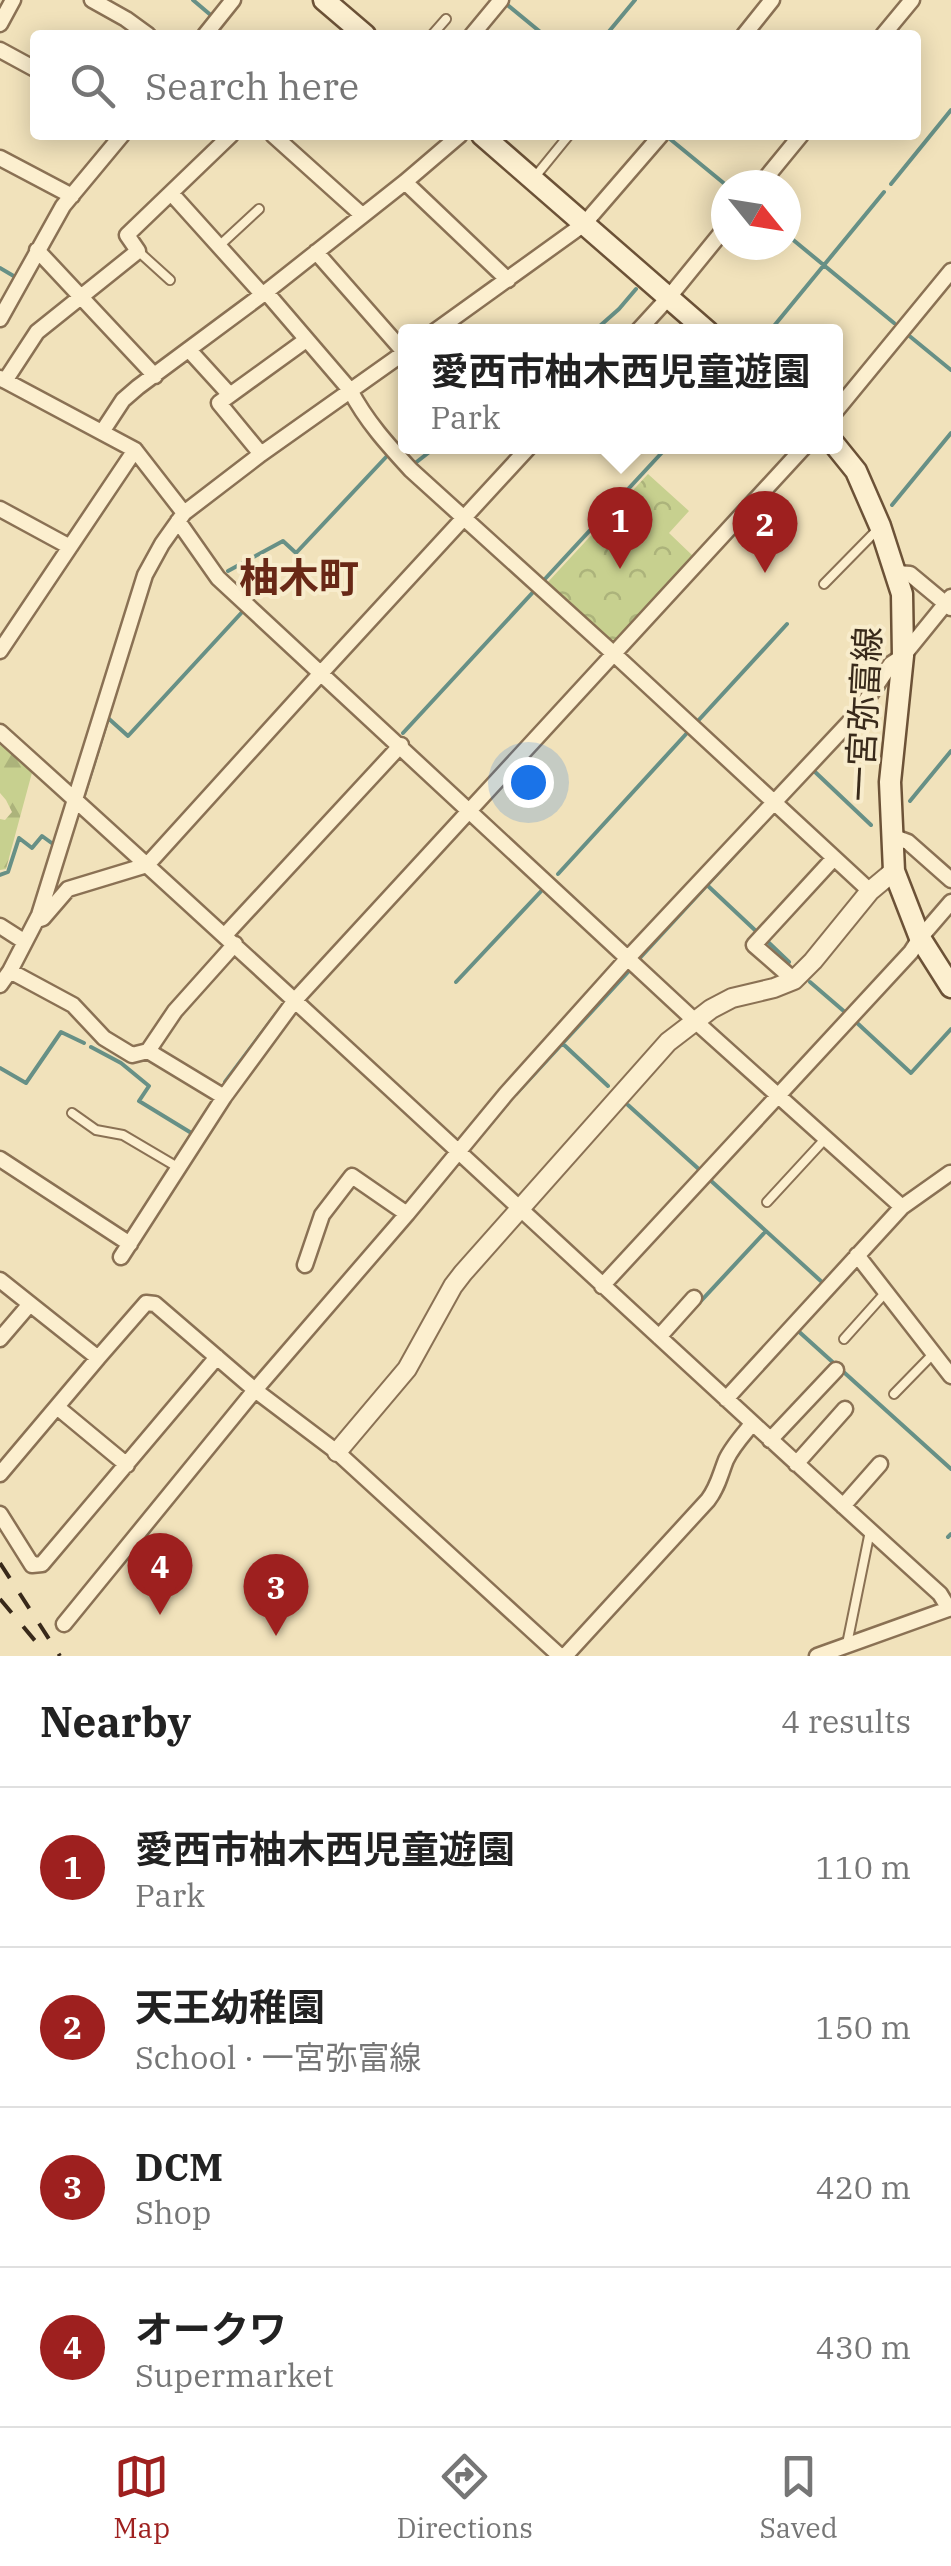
<!DOCTYPE html>
<meta charset="utf-8">
<style>
:root{--surface:#fff;--page:#f2f2f2;--text:#222;--muted:#767676;--line:#e0e0e0;--accent:#9e201f}
body{margin:0;font-family:"IBM Plex Serif","Noto Sans JP",serif;background:var(--page);color:var(--text)}
.compass{position:absolute;left:711px;top:170px;width:90px;height:90px;border-radius:50%;background:var(--surface);box-shadow:0 5px 25px #0003;rotate:120deg}
.you{position:absolute;left:528px;top:782px;width:35px;height:35px;margin:-25px;border:8px solid #fff;border-radius:50%;background:#1a73e8;box-shadow:0 0 0 15px #1a73e833}
.badge{display:grid;place-items:center;width:65px;height:65px;border-radius:50%;background:var(--accent);color:#fff;font-size:32px;font-weight:700}
.pin{position:absolute;translate:-50% -82px;filter:drop-shadow(0 2px 5px #0008)}
.pin::after{content:'';position:absolute;top:52px;width:35px;height:30px;background:inherit;clip-path:polygon(0 0,100% 0,50% 100%)}
.popup{position:absolute;left:398px;top:324px;width:445px;height:130px;box-sizing:border-box;display:grid;place-content:center;border-radius:10px;background:var(--surface);filter:drop-shadow(0 2px 8px #0005);font-size:32px;white-space:nowrap;color:var(--muted)}
.popup b{font-size:38px;color:var(--text)}
.popup::after{content:'';position:absolute;left:50%;top:100%;margin-left:-20px;border:20px solid transparent;border-top-color:var(--surface)}
.list{margin:0;padding:0;list-style:none}
h2{display:flex;justify-content:space-between;align-items:center;height:130px;margin:0;padding:0 40px;font-size:42px}
h2 small{font-size:32px;font-weight:400;color:var(--muted)}
.list li{display:grid;grid-template-columns:65px 1fr auto;gap:30px;align-items:center;box-sizing:border-box;height:160px;padding:0 40px;border-top:2px solid var(--line)}
.list b{display:block;font-size:38px;white-space:nowrap}
.list p{margin:0;font-size:32px;white-space:nowrap;color:var(--muted)}
.list em{font-size:32px;font-style:normal;color:var(--muted)}
.icon{flex:none;width:55px;height:55px;fill:none;stroke:currentColor;stroke-width:2;stroke-linecap:round;stroke-linejoin:round}
.map{position:relative;flex:none;width:951px;height:1656px;overflow:hidden}
.search{position:absolute;background:var(--surface);box-shadow:0 5px 25px #0003;left:30px;right:30px;top:30px;height:110px;display:flex;align-items:center;gap:25px;box-sizing:border-box;padding:0 35px;border-radius:10px;color:var(--muted);font-size:38px}
.sheet{height:770px;background:var(--surface)}
nav{display:flex;justify-content:space-around;align-items:center;box-sizing:border-box;height:140px;border-top:2px solid var(--line);background:var(--surface);font-size:28px;color:var(--muted)}
nav a{display:grid;justify-items:center;gap:5px}
nav .on{color:var(--accent)}
.map>svg:first-child{display:block}
.forest{fill:url(#forest-firs)}
.park{fill:url(#park-crowns)}
.lines{fill:none;stroke-linecap:round;stroke-linejoin:round}
.stream{stroke:#679086;stroke-width:4}
.service-casing{stroke:#8a7154;stroke-width:12}
.minor-casing{stroke:#8a7154;stroke-width:19}
.tertiary-casing{stroke:#8a7154;stroke-width:22}
.secondary-casing{stroke:#6c5237;stroke-width:25}
.service{stroke:#fcefcf;stroke-width:8}
.minor{stroke:#fcefcf;stroke-width:14}
.tertiary{stroke:#fcefcf;stroke-width:18}
.secondary{stroke:#fcefcf;stroke-width:20}
.rail{stroke:#38291a;stroke-width:4;stroke-dasharray:18 18;stroke-linecap:butt}
.labels{text-anchor:middle;stroke-width:8;stroke-linejoin:round;paint-order:stroke}
.street-label{font-size:35px;fill:#38291a;stroke:#f8eccc}
.quarter-label{font-size:40px;font-weight:bold;fill:#682816;stroke:#f8eccc}
</style>
<div class="map">
<svg width="951" height="1656" viewBox="0 0 951 1656">
<defs>
<pattern id="forest-firs" width="22" height="20" patternUnits="userSpaceOnUse" patternTransform="scale(2.5)"><rect width="22" height="20" fill="#c7d08f"/><path d="M5 1l3.5 6h-7zM16 11l3.5 6h-7z" fill="#acb37b"/></pattern>
<pattern id="park-crowns" width="20" height="18" patternUnits="userSpaceOnUse" patternTransform="scale(2.5)"><rect width="20" height="18" fill="#c7d08f"/><path d="M2 6a3 3 0 1 1 6 0M12 15a3 3 0 1 1 6 0" fill="none" stroke="#acb37b"/></pattern>
</defs>
<rect width="100%" height="100%" fill="#f1e2bb"/>
<path class="forest" d="M0,745L5,746L33,769L6,869L0,870V819L5,820L12,812L6,800L0,793Z"/>
<path class="park" d="M648,474L689,511L669,533L693,556L616,641H609L547,583Z"/>
<g class="lines">
<path class="stream" d="M193,0L213,17
M505,3L544,35
M606,35L635,0
M670,139L726,185
M891,184L951,110
M786,234L894,323
M0,268L17,278
M593,332L619,309L636,289
M769,332L884,192
M907,334L951,370
M414,464L437,446
M892,505L951,433
M228,571L283,541L296,553L387,456
M544,580L668,446
M871,704L884,688
M696,723L787,624
M403,733L535,590
M813,770L871,825
M84,795L108,718L128,736L244,610
M910,801L951,751
M536,864L628,949
M558,874L687,733
M0,875L8,872L19,838L32,848L42,836L53,844
M707,885L757,932
M767,941L789,962
M639,959L769,818
M456,982L545,887
M810,982L846,1013
M855,1021L911,1073L951,1029
M562,1043L608,1086
M91,1047L121,1063L149,1086L139,1101L193,1134
M0,1068L26,1083L61,1032L84,1043
M225,1082L276,1014
M516,1094L629,971
M628,1105L702,1172
M491,1123L507,1104
M709,1179L823,1283
M796,1329L951,1469
M674,1330L766,1231
M948,1537L951,1534"/>
<defs>
<path id="service" d="M432,35L446,19
M534,178L569,135
M219,246L259,209
M138,251L170,280
M824,584L877,530
M72,1113L96,1130L123,1135L179,1168
M767,1202L825,1139
M844,1339L886,1292
M894,1394L933,1354
M847,1644L870,1531"/>
<path id="minor" d="M92,0L126,19L148,35
M0,24L13,0
M205,35L233,0
M472,35L501,0
M744,35L772,0
M883,35L912,0
M0,50L35,69
M273,135L362,215
M0,158L72,196
M405,182L508,280
M760,185L801,135
M171,193L262,294
M37,250L155,376
M316,252L404,352
M266,292L350,390C366,421 388,445 411,470L614,654L870,891
M0,319L63,206L122,135
M434,332L584,224L661,135
M637,332L669,297L726,227
M189,350L230,395
M0,378L135,450L184,513
M5,381L37,332L138,251L127,235L231,135
M835,412L951,271
M102,432L123,400L138,387L266,292L405,182L460,135
M261,454L219,403L306,340
M0,509L70,547
M178,521L218,578L694,1020L902,1207
M897,573L910,574L951,608
M0,651L135,450
M0,732C316,1016 625,1309 940,1594L949,1609
M892,836L908,842L951,880
M37,920L43,918L68,889L147,865L322,672L530,446
M0,926L25,942
M225,935L401,745
M10,971L73,1005L104,1038L132,1055L148,1051L224,1097
M794,980L754,945L834,858
M0,985L10,971L39,915L145,575L162,544L184,513L261,454L405,352
M148,1051L175,1011L235,944
M0,1159L130,1244
M857,1255L951,1376
M121,1257L224,1097L296,999L805,446
M305,1265L322,1215L352,1176L407,1214
M0,1280L98,1358L146,1303L155,1304L255,1390L337,1452L560,1656
M602,1286L911,952L920,938L951,902
M659,1337L694,1298
M0,1339L30,1304
M726,1399L902,1207L950,1173
M57,1407L127,1465
M770,1440L836,1370
M796,1464L845,1409
M0,1474L98,1358
M843,1506L880,1464
M0,1514L32,1565L42,1564L217,1357
M64,1624L255,1390L407,1214L506,1094L628,958L856,715L891,664L903,656L951,597
M565,1656L708,1500C718,1487 720,1475 726,1460C732,1447 743,1435 752,1424
M817,1656L951,1608"/>
<path id="tertiary" d="M337,1452L407,1369L453,1286L463,1273L668,1042L711,1009L732,998L774,988L794,980L813,961L870,891L894,871"/>
<path id="secondary" d="M324,0L365,35
M482,135L708,332
M835,445L856,471L880,526L902,594L903,656L890,782L894,871L920,938L951,987"/>
</defs>
<use href="#service" class="service-casing"/>
<use href="#minor" class="minor-casing"/>
<use href="#tertiary" class="tertiary-casing"/>
<use href="#secondary" class="secondary-casing"/>
<use href="#service" class="service"/>
<use href="#minor" class="minor"/>
<use href="#tertiary" class="tertiary"/>
<use href="#secondary" class="secondary"/>
<path class="rail" d="M0,1563L60,1656
M0,1599L42,1649"/>
</g>
<g class="labels">
<g class="street-label">
<text transform="translate(864 714) rotate(-87)" y="12">一宮弥富線</text>
</g>
<g class="quarter-label">
<text x="299" y="592">柚木町</text>
</g>
</g>
</svg>
<svg class="compass" viewBox="-18 -18 36 36"><path d="M0-13l5 13h-10z" fill="#e53935"/><path d="M0 13l5-13h-10z" fill="#767676"/></svg>
<div class="you"></div>
<div class="pin badge" style="left:620px;top:569px">1</div>
<div class="popup"><b>愛西市柚木西児童遊園</b>Park</div>
<div class="pin badge" style="left:765px;top:573px">2</div>
<div class="pin badge" style="left:276px;top:1636px">3</div>
<div class="pin badge" style="left:160px;top:1615px">4</div>
<div class="search"><svg class="icon" aria-label="search" viewBox="0 0 24 24"><circle cx="10" cy="10" r="6"/><path d="M15 15l6 6"/></svg>Search here</div>
</div>
<section class="sheet">
<h2>Nearby<small>4 results</small></h2>
<ul class="list">
<li><span class="badge">1</span><div><b>愛西市柚木西児童遊園</b><p>Park</p></div><em>110 m</em></li>
<li><span class="badge">2</span><div><b>天王幼稚園</b><p>School · 一宮弥富線</p></div><em>150 m</em></li>
<li><span class="badge">3</span><div><b>DCM</b><p>Shop</p></div><em>420 m</em></li>
<li><span class="badge">4</span><div><b>オークワ</b><p>Supermarket</p></div><em>430 m</em></li>
</ul>
</section>
<nav>
<a class="on"><svg class="icon" aria-label="map" viewBox="0 0 24 24"><path d="M3 6l6-2 6 2 6-2v14l-6 2-6-2-6 2zM9 4v14M15 6v14"/></svg>Map</a>
<a><svg class="icon" aria-label="directions" viewBox="0 0 24 24"><path d="M12 3l9 9-9 9-9-9zM9 14v-3h6M13 9l2 2-2 2"/></svg>Directions</a>
<a><svg class="icon" aria-label="saved" viewBox="0 0 24 24"><path d="M7 4h10v16l-5-4-5 4z"/></svg>Saved</a>
</nav>
